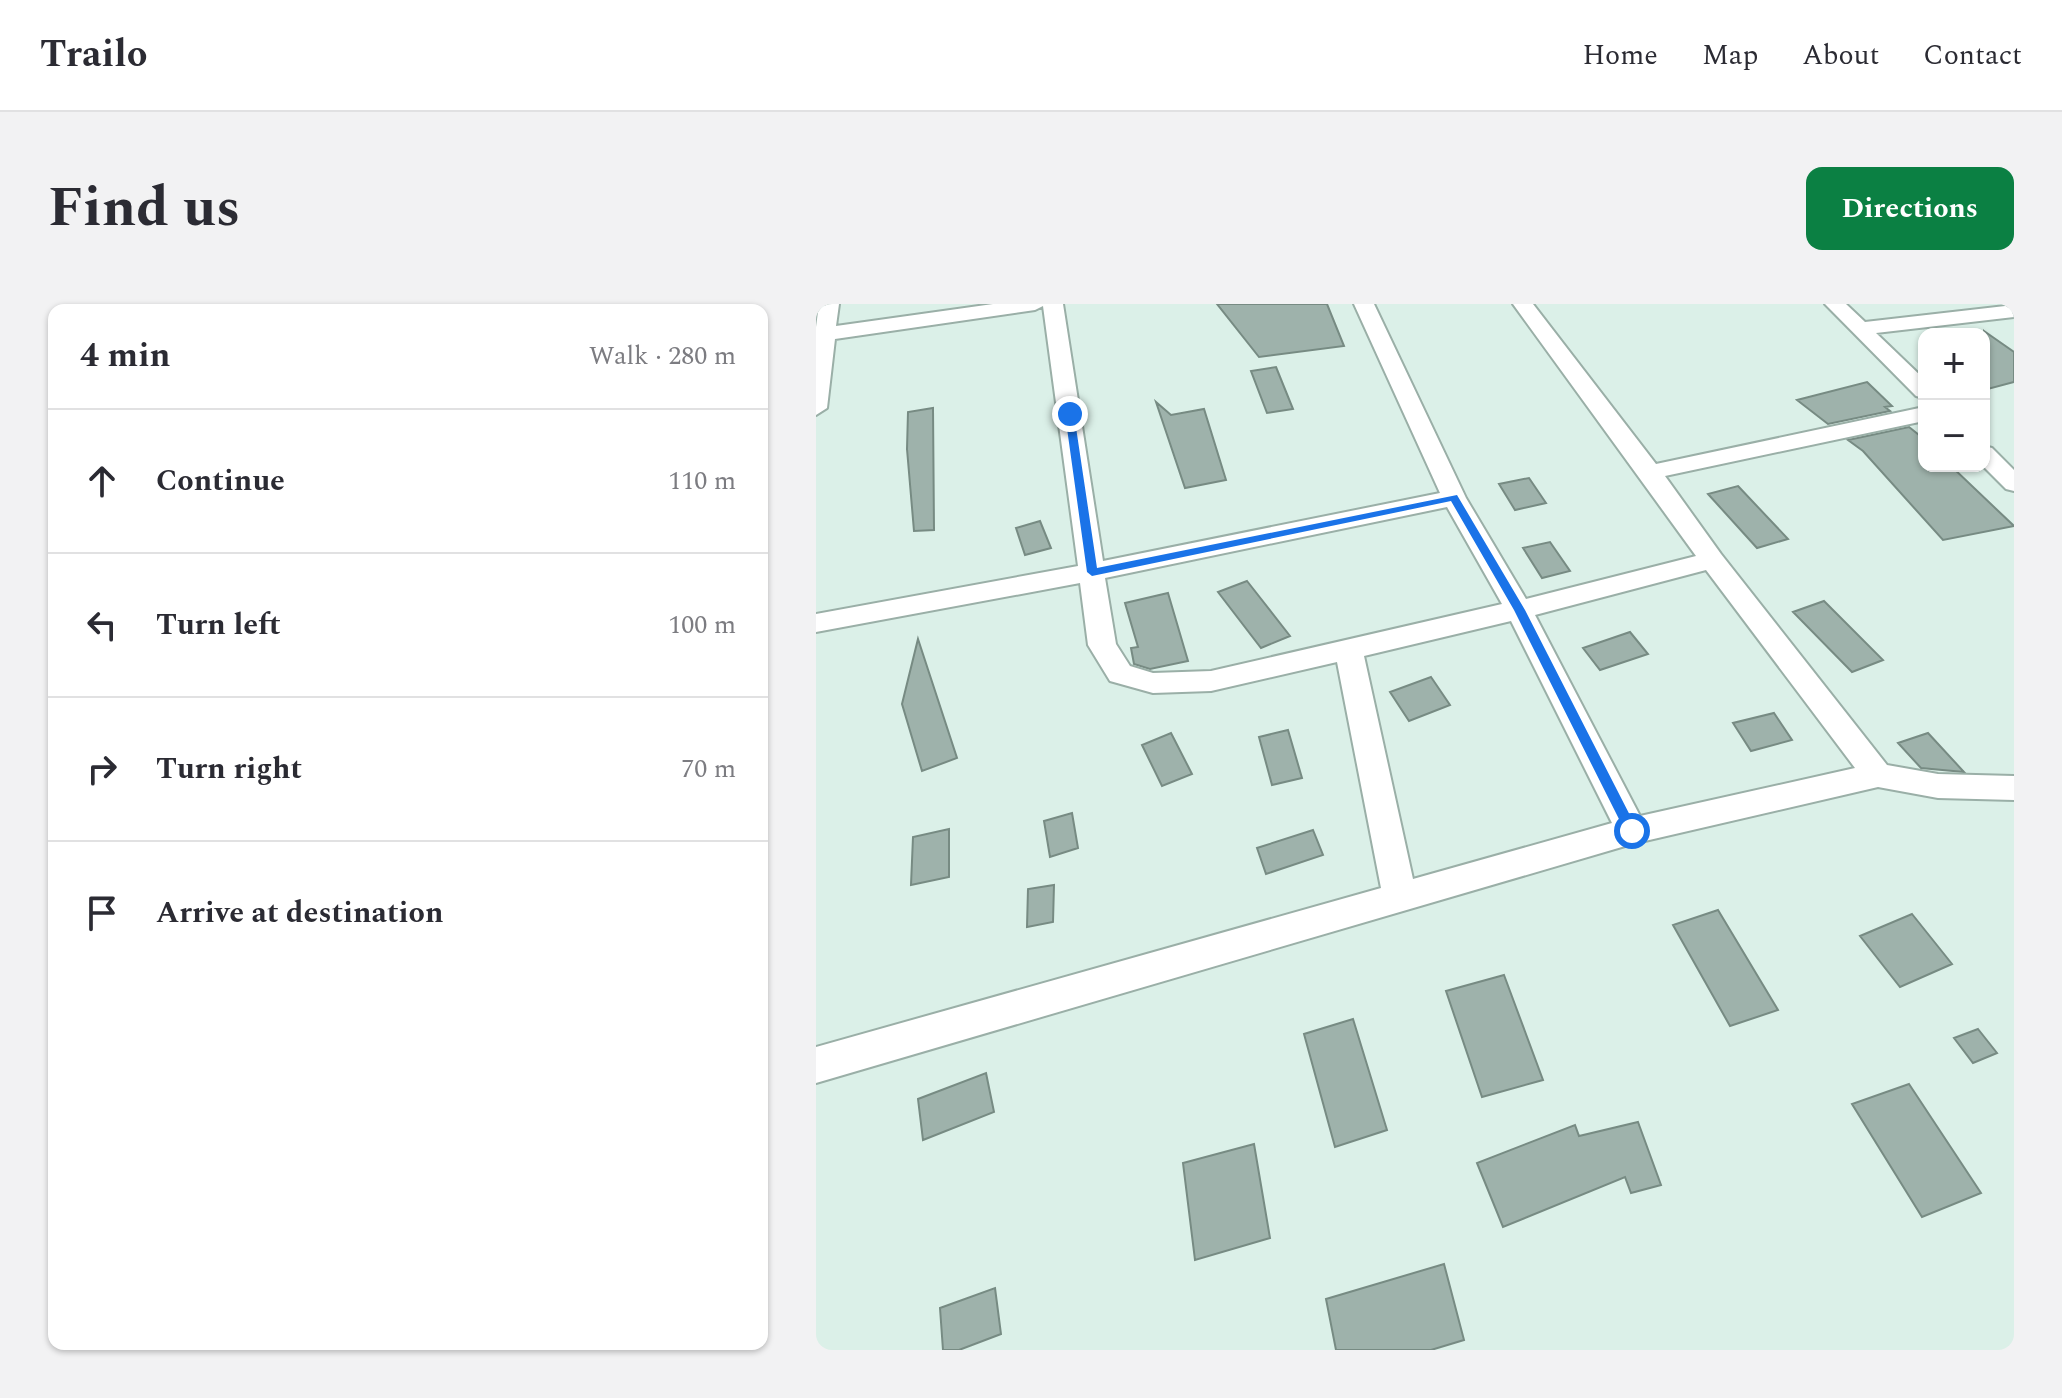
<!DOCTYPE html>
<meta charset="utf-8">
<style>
:root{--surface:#fff;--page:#f2f2f3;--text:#2b2b33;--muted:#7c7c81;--line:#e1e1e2;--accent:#0b8043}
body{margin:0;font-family:Spectral,serif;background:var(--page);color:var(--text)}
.controls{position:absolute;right:24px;top:24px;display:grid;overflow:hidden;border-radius:16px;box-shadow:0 2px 6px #0004}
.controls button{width:72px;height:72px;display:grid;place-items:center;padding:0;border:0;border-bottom:2px solid var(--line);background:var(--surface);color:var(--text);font:40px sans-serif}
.stop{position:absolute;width:24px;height:24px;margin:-18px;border:6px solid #1a73e8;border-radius:50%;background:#fff}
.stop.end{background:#1a73e8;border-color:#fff;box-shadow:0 2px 8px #0008}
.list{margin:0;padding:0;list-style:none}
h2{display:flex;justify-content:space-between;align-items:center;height:104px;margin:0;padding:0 32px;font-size:34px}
h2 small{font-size:26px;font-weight:400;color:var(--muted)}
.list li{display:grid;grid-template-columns:52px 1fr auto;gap:24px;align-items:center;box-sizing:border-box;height:144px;padding:0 32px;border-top:2px solid var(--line)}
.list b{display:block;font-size:30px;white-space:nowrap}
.list em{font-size:26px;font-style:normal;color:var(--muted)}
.icon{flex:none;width:44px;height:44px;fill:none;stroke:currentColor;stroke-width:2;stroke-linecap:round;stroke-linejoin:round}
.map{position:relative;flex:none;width:1198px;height:1046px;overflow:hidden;border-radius:16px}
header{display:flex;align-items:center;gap:48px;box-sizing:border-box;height:112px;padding:0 40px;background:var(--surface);border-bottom:2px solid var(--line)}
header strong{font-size:38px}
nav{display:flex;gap:44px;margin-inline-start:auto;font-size:28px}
.intro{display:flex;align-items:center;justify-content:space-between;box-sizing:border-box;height:192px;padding:0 48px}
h1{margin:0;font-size:56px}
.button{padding:20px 36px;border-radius:16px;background:var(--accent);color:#fff;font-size:28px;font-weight:700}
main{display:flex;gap:48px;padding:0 48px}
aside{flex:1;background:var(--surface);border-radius:16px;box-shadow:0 2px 6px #0004}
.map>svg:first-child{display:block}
.building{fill:#9eb2ab;stroke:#778b83;stroke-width:2}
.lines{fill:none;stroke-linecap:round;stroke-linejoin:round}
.minor-casing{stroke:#9aafa7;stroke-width:4}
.minor{fill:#fff;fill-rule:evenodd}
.route{fill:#1a73e8}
</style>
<header>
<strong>Trailo</strong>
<nav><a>Home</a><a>Map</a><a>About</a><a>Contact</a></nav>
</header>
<div class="intro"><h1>Find us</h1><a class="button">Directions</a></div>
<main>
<aside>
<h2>4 min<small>Walk · 280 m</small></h2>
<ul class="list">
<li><svg class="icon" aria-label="ahead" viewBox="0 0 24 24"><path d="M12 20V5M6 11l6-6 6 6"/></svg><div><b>Continue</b></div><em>110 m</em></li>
<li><svg class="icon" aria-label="left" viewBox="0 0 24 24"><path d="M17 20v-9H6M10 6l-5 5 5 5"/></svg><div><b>Turn left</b></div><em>100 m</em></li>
<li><svg class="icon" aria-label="right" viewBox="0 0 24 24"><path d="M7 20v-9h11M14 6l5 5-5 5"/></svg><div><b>Turn right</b></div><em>70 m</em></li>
<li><svg class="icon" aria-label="arrive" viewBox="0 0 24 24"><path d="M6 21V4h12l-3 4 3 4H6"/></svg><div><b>Arrive at destination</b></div></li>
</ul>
</aside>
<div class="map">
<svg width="1198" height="1046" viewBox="0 0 1198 1046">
<rect width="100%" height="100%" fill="#dbf0e8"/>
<path class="building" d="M401,0H511L528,42L443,53Z
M1168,27L1198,48V78L1168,86Z
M460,63L477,105L451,109L435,67Z
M1051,78L1076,102L1069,103L1074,107L1012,120L981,96Z
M340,98L355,111L388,105L410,176L369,184Z
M117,104L118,226L98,227L91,145L92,108Z
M1093,123L1108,135V162H1135L1198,222L1127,236L1047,147L1032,136Z
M713,174L730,199L699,206L683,180Z
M922,182L972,235L941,244L892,190Z
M224,217L235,244L209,251L200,224Z
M734,238L754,267L726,274L707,244Z
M431,277L474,332L445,344L402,288Z
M352,289L372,357L334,365L318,360L315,344L322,343L309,299Z
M1008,297L1067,356L1036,368L977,308Z
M814,328L832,350L784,366L767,344Z
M102,335L141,454L106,467L86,400Z
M615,373L634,401L593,417L574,388Z
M958,409L976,436L935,447L917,419Z
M472,426L486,474L456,481L443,433Z
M355,429L376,470L346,482L326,441Z
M1112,429L1148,468L1105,464L1082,439Z
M256,509L262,544L234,553L228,517Z
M133,525V573L95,581L97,533Z
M497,526L507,551L450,570L441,544Z
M238,581L237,618L211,623L212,585Z
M902,606L962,706L914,722L857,621Z
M1096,610L1136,660L1084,683L1044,632Z
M688,671L727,776L666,793L630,687Z
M537,715L571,826L519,843L488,730Z
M1162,725L1181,749L1157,759L1138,734Z
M170,769L178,808L107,836L102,795Z
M1093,780L1165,889L1106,913L1036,800Z
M822,818L845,881L815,889L809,873L687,923L661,859L759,821L763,832Z
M438,840L454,934L379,956L367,859Z
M628,960L648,1036L615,1046H520L510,995Z
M179,984L185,1030L143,1046H127L124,1004Z"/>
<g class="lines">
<defs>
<path id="minor" d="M3,0H23L20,22L177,0H247L287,257L624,189L538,0H558L650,194L710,295L880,252L697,0H717L840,160L1108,103V117L849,172L905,250L1071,461L1122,470L1198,472V496L1122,494L1062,483L816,540L0,779V743L565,584L521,358L395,387L337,389L294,377L272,341L264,279L0,328V310L262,262L227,2L219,6L19,35L11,104L0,111V23ZM631,203L686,300L395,367L337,369L314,362L300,340L289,274ZM890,266L1039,464L824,512L719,311ZM695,317L796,519L597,575L548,352Z
M1009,0H1030L1049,18L1198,1V13L1060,29L1108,75V94L1100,92Z
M1168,142L1176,144L1198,166V187L1190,185L1167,162Z"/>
</defs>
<use href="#minor" class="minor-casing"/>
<use href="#minor" class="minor"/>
</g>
<path class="route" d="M254,107L258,110L281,264L641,191L709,306L822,527L820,531H811L698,306L635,197L276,272L271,268L249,110Z"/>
</svg>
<div class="controls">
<button>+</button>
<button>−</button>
</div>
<div class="stop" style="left:816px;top:527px"></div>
<div class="stop end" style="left:254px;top:110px"></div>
</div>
</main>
